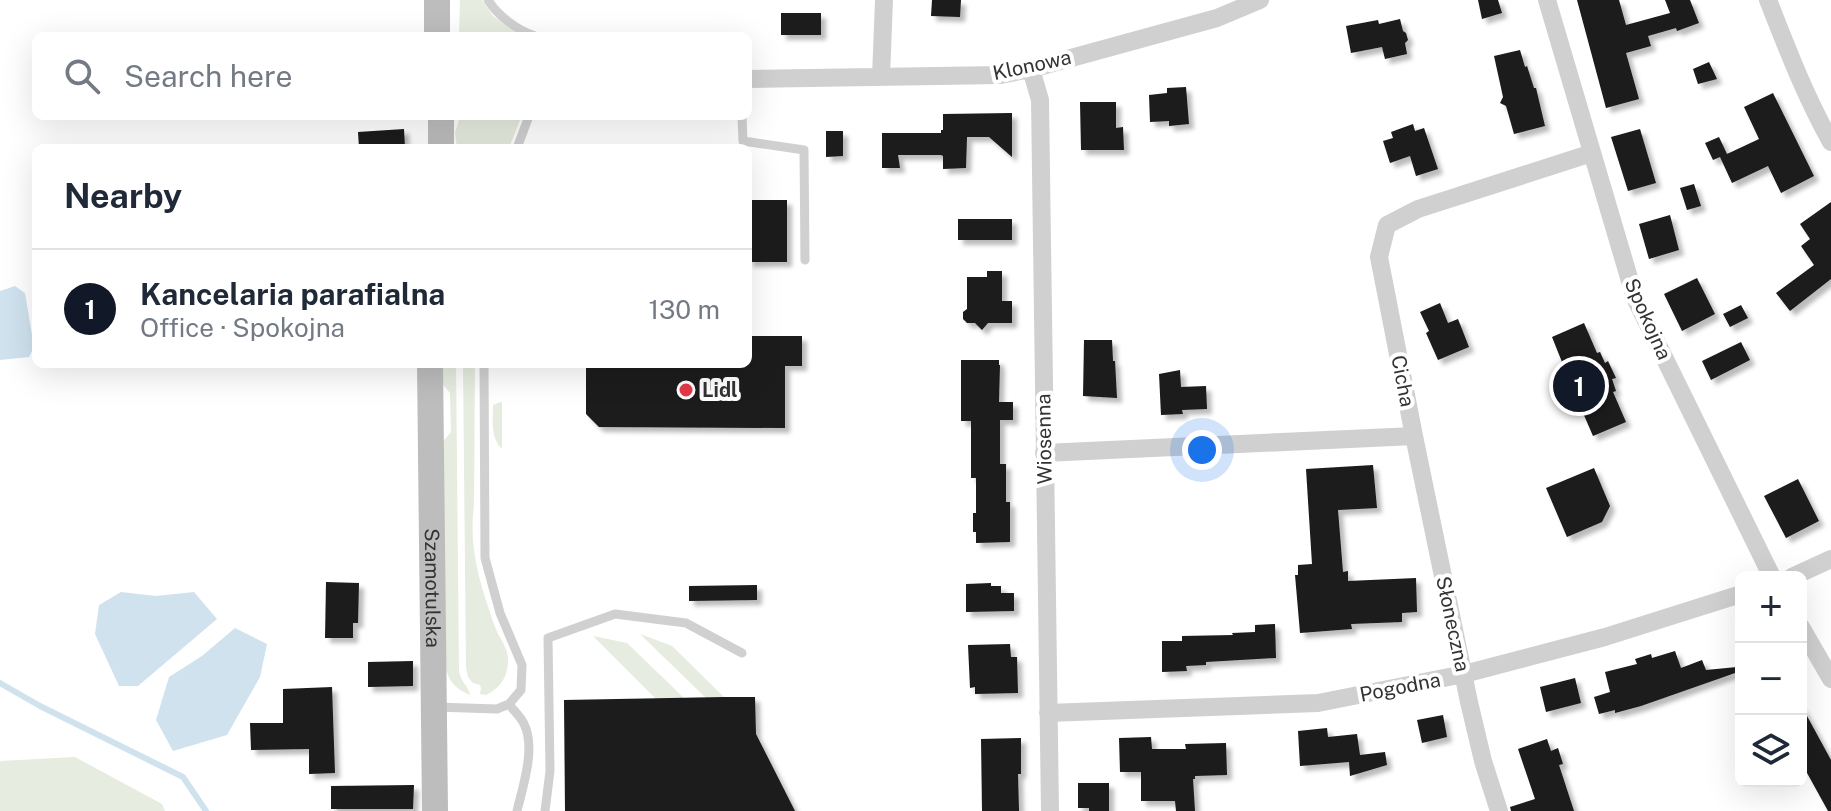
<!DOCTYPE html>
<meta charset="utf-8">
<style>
:root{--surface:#fff;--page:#f2f2f3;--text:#1f2937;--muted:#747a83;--line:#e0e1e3;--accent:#111827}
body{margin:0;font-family:"Public Sans",sans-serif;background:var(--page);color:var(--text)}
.controls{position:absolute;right:24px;bottom:24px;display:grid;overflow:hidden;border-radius:12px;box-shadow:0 8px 32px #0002}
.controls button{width:72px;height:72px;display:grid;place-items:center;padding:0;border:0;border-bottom:2px solid var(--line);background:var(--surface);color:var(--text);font:40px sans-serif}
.you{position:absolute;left:1202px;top:450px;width:28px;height:28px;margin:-20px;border:6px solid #fff;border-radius:50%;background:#1a73e8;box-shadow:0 0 0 12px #1a73e833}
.badge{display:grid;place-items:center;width:52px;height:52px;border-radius:50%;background:var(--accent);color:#fff;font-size:26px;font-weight:700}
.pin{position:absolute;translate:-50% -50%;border:4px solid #fff;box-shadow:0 2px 8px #0006}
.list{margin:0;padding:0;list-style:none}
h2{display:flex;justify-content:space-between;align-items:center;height:104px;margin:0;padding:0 32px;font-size:34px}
h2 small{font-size:26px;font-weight:400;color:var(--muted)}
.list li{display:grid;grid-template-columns:52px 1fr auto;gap:24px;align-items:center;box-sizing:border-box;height:120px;padding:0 32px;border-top:2px solid var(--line)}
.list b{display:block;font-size:30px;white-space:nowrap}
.list p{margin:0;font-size:26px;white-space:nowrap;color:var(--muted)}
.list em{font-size:26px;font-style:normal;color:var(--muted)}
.icon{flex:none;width:44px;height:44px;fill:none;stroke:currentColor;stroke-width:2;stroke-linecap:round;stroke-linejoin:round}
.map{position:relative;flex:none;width:1831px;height:811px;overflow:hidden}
.search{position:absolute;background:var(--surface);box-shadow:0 8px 32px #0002;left:32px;top:32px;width:720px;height:88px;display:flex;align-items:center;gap:20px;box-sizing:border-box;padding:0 28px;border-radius:12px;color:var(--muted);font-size:30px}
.panel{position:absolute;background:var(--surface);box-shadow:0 8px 32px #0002;left:32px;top:144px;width:720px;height:224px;border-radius:12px}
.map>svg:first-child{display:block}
.green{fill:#e6ecdf}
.water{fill:#cfe2ee}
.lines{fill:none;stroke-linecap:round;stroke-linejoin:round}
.stream{stroke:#cfe2ee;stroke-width:6}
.building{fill:#1a1a1a;filter:url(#shadow)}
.lane{stroke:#d0d0d0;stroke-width:9}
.street{stroke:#d0d0d0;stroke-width:18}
.secondary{stroke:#bdbdbd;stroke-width:26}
.poi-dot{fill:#e63946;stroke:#fff;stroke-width:3}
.labels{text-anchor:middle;stroke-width:8;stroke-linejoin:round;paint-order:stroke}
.street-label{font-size:20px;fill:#333;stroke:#fff}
.poi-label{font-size:20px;font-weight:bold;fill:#333;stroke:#fff;text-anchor:start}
</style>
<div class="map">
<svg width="1831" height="811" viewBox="0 0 1831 811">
<defs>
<filter id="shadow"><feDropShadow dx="5" dy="5" stdDeviation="2" flood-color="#0004"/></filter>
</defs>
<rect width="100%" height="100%" fill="#fff"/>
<path class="green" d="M460,0H482L493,16L521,36H459Z
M460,116H514L515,119L520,120L509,148H457L455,133Z
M441,364H456L459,671C461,683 468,685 470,695C454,688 448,680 445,664L442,443L451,432L450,393L441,382Z
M463,364H475L474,506C468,549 481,587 495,627C499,638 509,649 508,661C508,677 500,688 486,695L480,694L481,688L480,685L473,683L468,677L466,667Z
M501,402H502V449C490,437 493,420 493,405Z
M640,634L672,646L724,697L706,698Z
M593,636L627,643L684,698L656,699Z
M75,757L162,804L165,811H0V761Z"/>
<path class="water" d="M15,286L25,293L34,347L29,357L0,360V291Z
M121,592L156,596L194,592L217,619L138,686H119L95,634L99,605Z
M235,628L267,644L260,677L227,735L173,751L156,720L169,677L202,656Z"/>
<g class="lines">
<path class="stream" d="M0,683L40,706L183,777L206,811"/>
</g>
<path class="building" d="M932,0H961L960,17L931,16Z
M1478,0H1498L1502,13L1482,19Z
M1577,0H1619L1626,25L1670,13L1665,0H1690L1699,23L1677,31L1676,28L1648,36L1651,46L1626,53L1639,99L1606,108Z
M781,13H821V35H781Z
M1400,19L1403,31L1406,33L1408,40L1405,43L1407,54L1385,59L1382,47L1351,53L1346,26L1378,20L1379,24Z
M1520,50L1525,67L1527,66L1534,88H1536L1545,126L1514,134L1506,106L1500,103L1503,97L1494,56Z
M1709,62L1717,79L1698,84L1693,69Z
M1186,87L1189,124L1169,126V121L1150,122L1149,95L1167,93V88Z
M1773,93L1814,176L1781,193L1768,166L1732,183L1720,157L1713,160L1705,143L1719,137L1727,154L1759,139L1744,107Z
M1080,102H1116V128L1123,127L1124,150H1081Z
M1012,113V157L989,137H967L966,168L943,169V156L941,155H898L900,168H882V133H941V130H943V114Z
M1413,124L1415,131L1424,128L1438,169L1416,176L1410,156L1390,163L1383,141L1393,138L1391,132Z
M404,129L405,148H359L358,132Z
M1640,129L1656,183L1628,191L1611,137Z
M826,131H843V156L826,157Z
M1694,184L1701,206L1687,210L1680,188Z
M748,200H787V262H748Z
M1831,202V279L1790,311L1776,293L1814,265L1801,246L1810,239L1800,224Z
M1670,215L1679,250L1649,259L1639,224Z
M958,219H1012V240H958Z
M987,271H1002V301H1012V323H988L982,330L975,323H967L963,319V312L967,309V277H987Z
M1697,278L1715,314L1682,331L1664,294Z
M1440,303L1448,323L1458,319L1469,347L1438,360L1426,333L1429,331L1420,312Z
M1741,305L1748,318L1730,327L1723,314Z
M1584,323L1597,353L1600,352L1605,363L1608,361L1616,378L1612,379L1616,391L1613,392L1626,422L1593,436L1580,406L1577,408L1573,397L1569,398L1561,380L1565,379L1561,368L1564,367L1552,337Z
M748,336H802V366H785V428L599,427L586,414V364H748Z
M1084,340H1112L1113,361H1115L1117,398L1083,396Z
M1741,342L1750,360L1711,380L1702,361Z
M961,360H999V365H1000L999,402H1013V420H1000V464H1006V502H1010V542L976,543V532H973V513H976V478H971V421H961Z
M1180,370L1181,387L1206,386L1207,409L1182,410L1183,414L1161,415L1159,374Z
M1373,465L1377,508L1338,510L1343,572L1348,571V581L1416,578L1417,612L1402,613V622L1351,624L1352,629L1300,633L1295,575H1298V565L1312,564L1306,469Z
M1594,468L1610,506L1602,522L1567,537L1546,488Z
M1798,479L1819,521L1786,538L1764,496Z
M326,582L359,583L358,623H353V638H325Z
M991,583V586H1001V593H1014V611L966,612V584Z
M757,585V600L689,601V586Z
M1275,624L1276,658L1206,662V665L1186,666L1187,671L1162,672V641H1182V636L1233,635L1232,633L1255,632V625Z
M1010,644L1011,657H1017L1018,693L975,694V687L970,688L968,645Z
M1675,651L1681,668L1702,660L1706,670L1737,667L1738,672L1641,706L1615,713V710L1599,714L1594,697L1610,692L1605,672L1637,664L1635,659L1651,654L1652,658Z
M413,661V686L368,687V662Z
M1575,678L1581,703L1546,712L1540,687Z
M332,687L335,773L309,774V749L251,750L250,723H283V689Z
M724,697H755L756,734L795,811H565L564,700Z
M1801,705L1831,760V811H1828L1801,762Z
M1443,715L1447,737L1422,743L1417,720Z
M1327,728L1328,737L1357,734L1360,755L1385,752L1387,765L1350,776L1349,762L1300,766L1298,731Z
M1151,737L1152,749H1186L1185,744L1226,743L1227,775L1195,776V779H1193L1195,811H1176L1175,801H1141V772H1120L1119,738Z
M1021,738V774H1018L1019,811H982L981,739Z
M1547,739L1551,751L1558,748L1563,764L1559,765L1574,811H1511L1510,807L1535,799L1518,749Z
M1078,783H1109V811H1089V808H1078Z
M414,785L413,809H331V786Z"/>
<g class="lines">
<path class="lane" d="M488,0C498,16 517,30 535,36
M742,116L743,141L804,150L805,260
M517,148L529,116
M484,364L485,558L500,613L522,665L521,690L509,704
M435,707L497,709L509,704C513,710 521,717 524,724C536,748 523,786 517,811
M545,811L550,771L548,638L615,614L686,623L742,653"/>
<path class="street" d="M1547,0L1635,298L1772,577
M1768,0C1787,48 1805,96 1831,142
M1031,69L1040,100L1050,811
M881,77L884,0
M748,79L1000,75L1031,69L1217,18L1260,0
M1414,436L1469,702L1483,761L1499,811
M1044,453L1414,436L1379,257L1387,225L1418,209L1592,153
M1792,577L1831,559
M1801,627L1831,679
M1048,713L1318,703L1464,674L1605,637L1741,594"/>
<g class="secondary">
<path d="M437,36V0"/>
<path d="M441,116V148"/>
<path id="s1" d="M430,364L435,811"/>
</g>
</g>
<circle class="poi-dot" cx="686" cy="390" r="8"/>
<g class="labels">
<g class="street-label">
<text transform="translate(1032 65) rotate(-12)" y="7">Klonowa</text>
<text transform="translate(1648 319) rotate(66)" y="7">Spokojna</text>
<text transform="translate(1403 381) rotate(79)" y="7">Cicha</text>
<text transform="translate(1044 439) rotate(-91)" y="7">Wiosenna</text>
<text dy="7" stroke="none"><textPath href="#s1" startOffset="224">Szamotulska</textPath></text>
<text transform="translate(1453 624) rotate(78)" y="7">Słoneczna</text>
<text transform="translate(1400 687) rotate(-11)" y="7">Pogodna</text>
</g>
<g class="poi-label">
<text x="702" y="397">Lidl</text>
</g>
</g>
</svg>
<div class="controls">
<button>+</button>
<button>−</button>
<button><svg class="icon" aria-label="layers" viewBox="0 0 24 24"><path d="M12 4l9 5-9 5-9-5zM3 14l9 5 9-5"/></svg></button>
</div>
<div class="you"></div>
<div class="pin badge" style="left:1579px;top:386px">1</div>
<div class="search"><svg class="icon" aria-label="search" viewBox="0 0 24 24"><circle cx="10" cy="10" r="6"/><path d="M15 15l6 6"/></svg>Search here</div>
<section class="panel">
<h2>Nearby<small></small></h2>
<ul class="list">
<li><span class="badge">1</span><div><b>Kancelaria parafialna</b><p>Office · Spokojna</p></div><em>130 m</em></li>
</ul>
</section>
</div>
